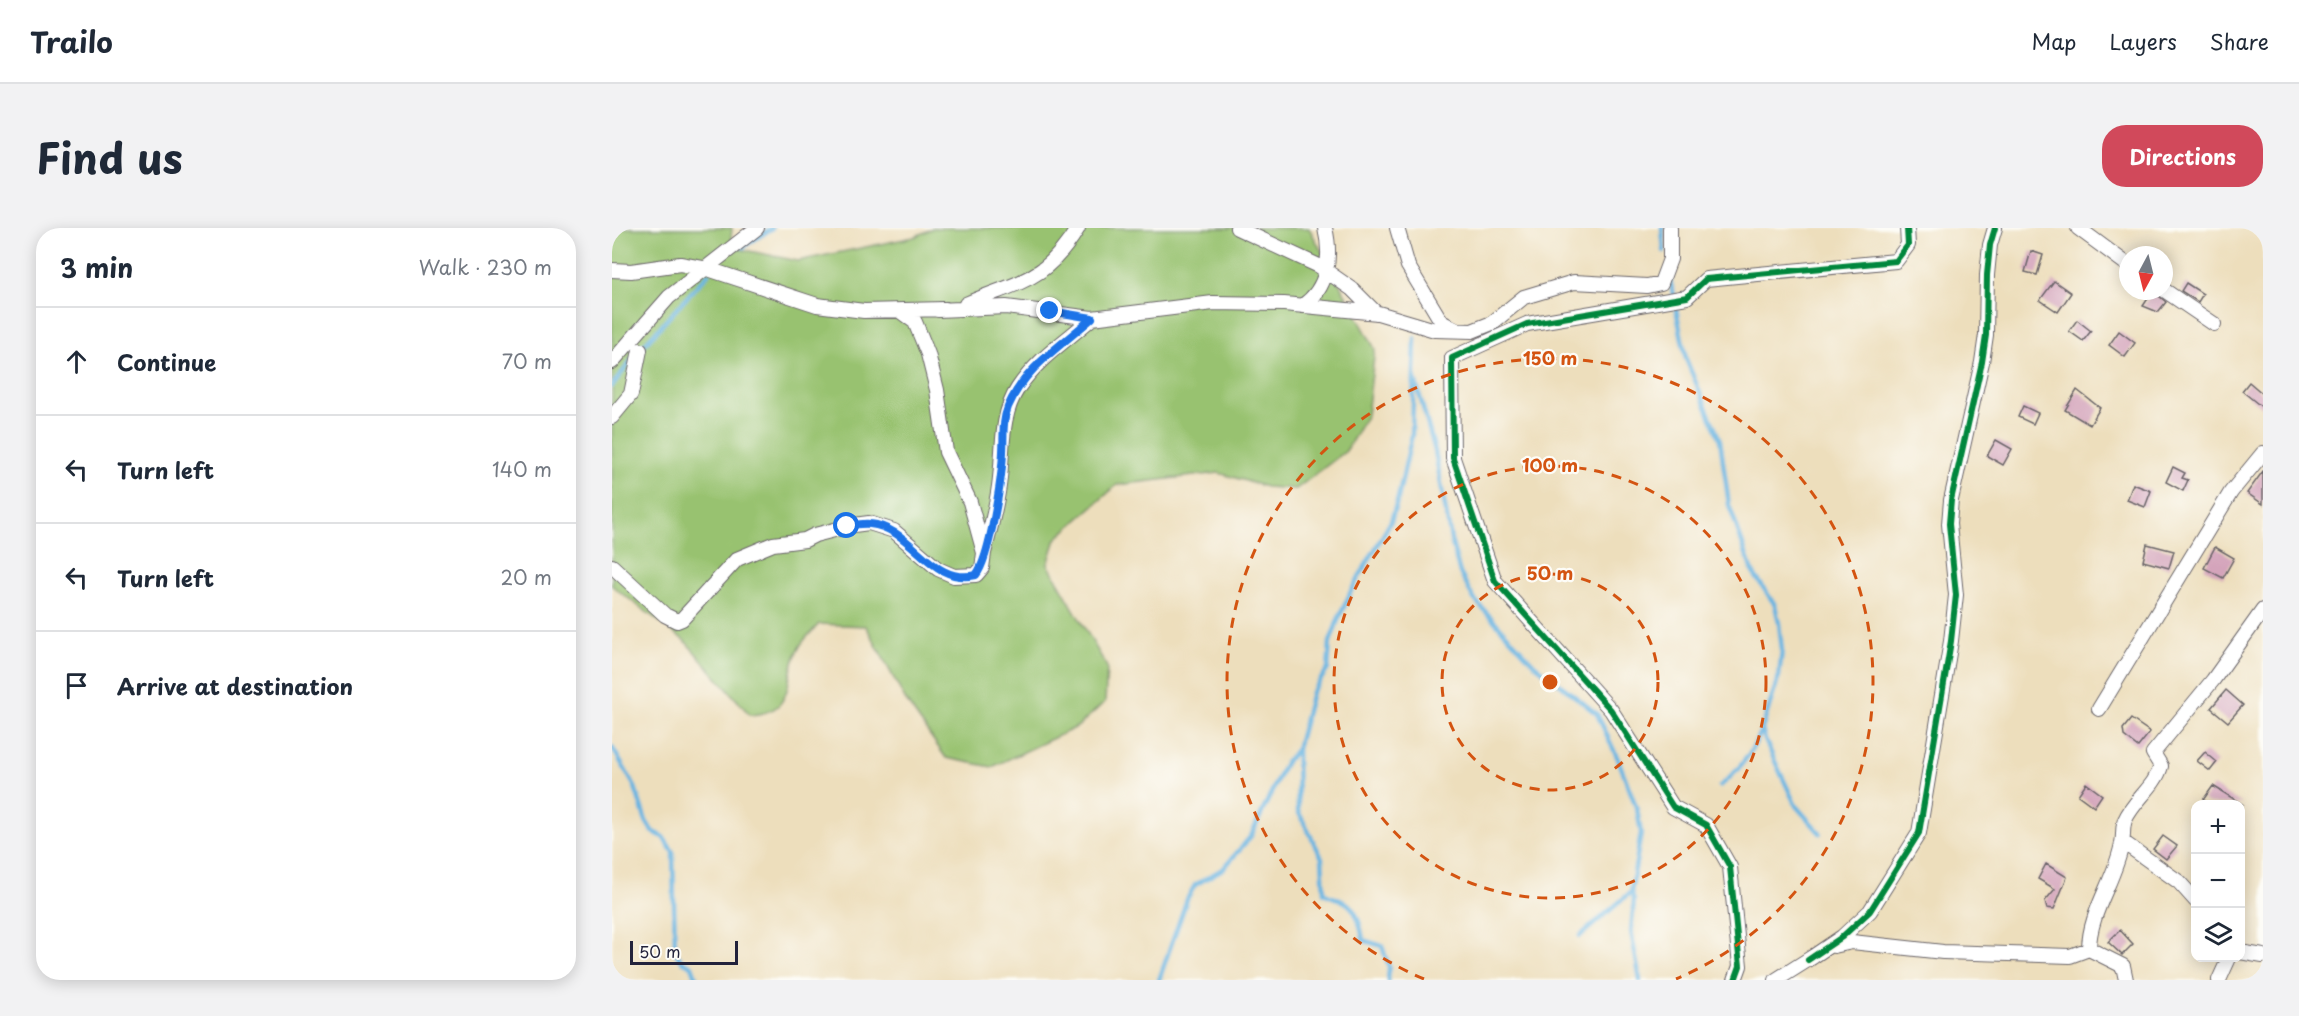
<!DOCTYPE html>
<meta charset="utf-8">
<style>
:root{--surface:#fff;--page:#f2f2f3;--text:#1f2937;--muted:#747a83;--line:#e0e1e3;--accent:#d1495b}
body{margin:0;font-family:"Playpen Sans",sans-serif;background:var(--page);color:var(--text)}
.controls{position:absolute;right:18px;bottom:18px;display:grid;overflow:hidden;border-radius:12px;box-shadow:0 3px 15px #0003}
.controls button{width:54px;height:54px;display:grid;place-items:center;padding:0;border:0;border-bottom:2px solid var(--line);background:var(--surface);color:var(--text);font:30px sans-serif}
.compass{position:absolute;left:1507px;top:18px;width:54px;height:54px;border-radius:50%;background:var(--surface);box-shadow:0 3px 15px #0003;rotate:187deg}
.scale{position:absolute;left:18px;bottom:15px;width:108px;box-sizing:border-box;padding-left:6px;border:3px solid #22223b;border-top:0;font-size:16px;line-height:21px;white-space:nowrap;color:#22223b;-webkit-text-stroke:4px #fdfcf7;paint-order:stroke}
.stop{position:absolute;width:18px;height:18px;margin:-14px;border:4px solid #1a73e8;border-radius:50%;background:#fff}
.stop.end{background:#1a73e8;border-color:#fff;box-shadow:0 2px 6px #0008}
.list{margin:0;padding:0;list-style:none}
h2{display:flex;justify-content:space-between;align-items:center;height:78px;margin:0;padding:0 24px;font-size:26px}
h2 small{font-size:20px;font-weight:400;color:var(--muted)}
.list li{display:grid;grid-template-columns:39px 1fr auto;gap:18px;align-items:center;box-sizing:border-box;height:108px;padding:0 24px;border-top:2px solid var(--line)}
.list b{display:block;font-size:22px;white-space:nowrap}
.list em{font-size:20px;font-style:normal;color:var(--muted)}
.icon{flex:none;width:33px;height:33px;fill:none;stroke:currentColor;stroke-width:2;stroke-linecap:round;stroke-linejoin:round}
.map{position:relative;flex:none;width:1651px;height:752px;overflow:hidden;border-radius:24px}
header{display:flex;align-items:center;gap:36px;box-sizing:border-box;height:84px;padding:0 30px;background:var(--surface);border-bottom:2px solid var(--line)}
header strong{font-size:28px}
nav{display:flex;gap:33px;margin-inline-start:auto;font-size:21px}
.intro{display:flex;align-items:center;justify-content:space-between;box-sizing:border-box;height:144px;padding:0 36px}
h1{margin:0;font-size:42px}
.button{padding:15px 27px;border-radius:24px;background:var(--accent);color:#fff;font-size:21px;font-weight:700}
main{display:flex;gap:36px;padding:0 36px}
aside{flex:1;background:var(--surface);border-radius:24px;box-shadow:0 3px 15px #0003}
.map>svg:first-child{display:block}
.green{fill:#98c26f;stroke:#5d7255;stroke-width:1.5}
.lines{fill:none;stroke-linecap:round;stroke-linejoin:round}
.stream{stroke:#67b4e1;stroke-width:4.5}
.building{fill:#d4a4bb}
.minor-casing{stroke:#696468;stroke-width:16}
.minor{stroke:#fff;stroke-width:14}
.cycleway-casing{stroke:#fdfcf7;stroke-width:10}
.cycleway{stroke:#00873e;stroke-width:6}
.route{stroke:#1a73e8;stroke-width:8}
.ring{fill:none;stroke:#d45411;stroke-width:3;stroke-dasharray:10 8}
.centre{fill:#d45411;stroke:#fdfcf7;stroke-width:3}
.ring-label{font-size:18px;text-anchor:middle;font-weight:bold;fill:#d45411;stroke:#fdfcf7;stroke-width:4.5;stroke-linejoin:round;paint-order:stroke}
</style>
<header>
<strong>Trailo</strong>
<nav><a>Map</a><a>Layers</a><a>Share</a></nav>
</header>
<div class="intro"><h1>Find us</h1><a class="button">Directions</a></div>
<main>
<aside>
<h2>3 min<small>Walk · 230 m</small></h2>
<ul class="list">
<li><svg class="icon" aria-label="ahead" viewBox="0 0 24 24"><path d="M12 20V5M6 11l6-6 6 6"/></svg><div><b>Continue</b></div><em>70 m</em></li>
<li><svg class="icon" aria-label="left" viewBox="0 0 24 24"><path d="M17 20v-9H6M10 6l-5 5 5 5"/></svg><div><b>Turn left</b></div><em>140 m</em></li>
<li><svg class="icon" aria-label="left" viewBox="0 0 24 24"><path d="M17 20v-9H6M10 6l-5 5 5 5"/></svg><div><b>Turn left</b></div><em>20 m</em></li>
<li><svg class="icon" aria-label="arrive" viewBox="0 0 24 24"><path d="M6 21V4h12l-3 4 3 4H6"/></svg><div><b>Arrive at destination</b></div></li>
</ul>
</aside>
<div class="map">
<svg width="1651" height="752" viewBox="0 0 1651 752">
<rect width="100%" height="100%" fill="#fdfcf7"/>
<filter id="ink" filterUnits="userSpaceOnUse"><feTurbulence type="fractalNoise" baseFrequency=".0167" numOctaves="2"/><feDisplacementMap in="SourceGraphic" scale="12" xChannelSelector="R" yChannelSelector="G"/><feConvolveMatrix kernelMatrix="1 2 1 2 8 2 1 2 1" color-interpolation-filters="sRGB"/></filter>
<filter id="wash" filterUnits="userSpaceOnUse"><feTurbulence type="fractalNoise" baseFrequency=".008" numOctaves="4" result="noise"/><feDisplacementMap in="SourceGraphic" scale="24" xChannelSelector="R" yChannelSelector="G"/><feGaussianBlur stdDeviation="1.35" result="paint"/><feColorMatrix in="noise" values="0 0 0 0 0 0 0 0 0 0 0 0 0 0 0 0 0 1.4 0 .05"/><feComposite in="paint" operator="in"/></filter>
<g filter="url(#wash)">
<rect width="100%" height="100%" fill="#eddebc"/>
<path class="green" d="M0,0H120L119,10L128,21L186,33L302,9L321,0H697L763,121L755,187L734,223L684,261L654,259L607,245L505,257L444,311L436,336L495,439L493,474L465,499L380,539L334,530L294,473L254,398L207,396C201,403 193,410 188,418C169,449 188,484 138,487L73,413L0,358Z"/>
<g class="lines">
<path class="stream" d="M1050,0L1052,23
M131,19L160,0
M1057,46L1074,131L1108,212L1117,277L1140,343L1163,377L1167,395L1170,422L1167,448L1150,501L1153,512L1184,578L1208,605
M29,120L96,46
M802,147L823,223L839,312L848,345L862,371L922,436L985,486L1006,531L1025,581L1029,605L1019,664L1022,672L1019,703L1028,752
M0,158L22,129
M0,519L23,559L34,593L40,603L51,609L61,624L63,724L70,733L80,738L85,752
M1108,558C1125,546 1142,521 1150,501
M968,708L1019,664
M547,752L575,671L583,657L612,640L639,608L673,535L685,521
M776,752L777,739L770,718L751,712C749,699 745,679 731,673C724,669 719,670 712,665L710,630L686,583L685,521L700,464L716,441L718,414L726,392L739,363L779,293L786,270L800,207L803,110"/>
</g>
<g id="blocks">
<path class="building" d="M1419,23L1431,27L1425,47L1413,44Z
M1442,53L1459,65L1446,84L1428,72Z
M1574,55L1591,66L1586,74L1569,63Z
M1541,63L1554,74L1546,84L1531,78Z
M1465,92L1479,103L1471,113L1457,103Z
M1507,103L1523,115L1513,129L1497,117Z
M1637,154L1651,166V180L1630,163Z
M1465,162L1488,180L1478,197L1453,182Z
M1411,178L1426,185L1421,196L1406,189Z
M1384,212L1400,221L1391,237L1375,228Z
M1561,239L1573,245L1570,250L1576,252L1571,263L1554,254Z
M1651,243V276L1635,265Z
M1521,256L1539,263L1533,279L1515,272Z
M1535,316L1562,323L1557,340L1531,333Z
M1603,319L1622,330L1611,350L1592,340Z
M1614,462L1631,477L1616,494L1599,480Z
M1519,491L1538,504L1526,519L1512,508L1511,501Z
M1593,524L1605,534L1598,543L1585,533Z
M1474,555L1490,567L1482,579L1466,567Z
M1601,558L1630,576H1598L1591,572Z
M1551,608L1565,618L1554,631L1541,621Z
M1434,636L1455,649L1442,681L1435,680L1433,673L1443,661L1426,651Z
M1508,702L1521,716L1510,727L1496,714Z"/>
</g>
</g>
<g filter="url(#ink)">
<use href="#blocks" fill-opacity="0" stroke="#696468" stroke-width="1.5"/>
<g class="lines">
<defs>
<path id="minor" d="M625,0L707,38L740,61L764,85
M785,0L796,38L826,88L831,95L845,102
M1466,0L1516,37
M0,42L19,43L68,36L96,41L205,77L252,83L333,81
M1552,62L1602,96
M354,76C407,53 433,54 466,0
M690,78C716,61 720,29 713,0
M326,82L394,79L480,90L601,75L672,76L766,85L823,102L860,103L880,95L912,69L962,54L1035,58L1049,55L1058,31V0
M288,83L303,94L316,126L325,162L334,224L358,274L372,325C378,303 384,280 387,258C392,224 387,189 406,160C426,130 454,113 480,90
M0,134L57,69L145,0
M0,189L19,166L28,122
M0,338L53,387L65,393L70,391L125,331L161,316L193,312L203,307L242,297L257,295L282,303L326,341L342,348L364,347L370,340L372,325
M1487,481L1619,264L1651,225
M1511,614L1567,654L1584,673
M1222,718L1240,714L1331,724L1458,728L1477,721L1511,738L1514,752
M1477,721C1477,684 1504,651 1510,615C1512,607 1510,600 1513,592C1522,572 1543,559 1549,538L1541,525L1601,452L1651,382
M1628,724L1651,728
M1196,732L1230,709L1258,683L1307,605L1339,413L1344,367L1337,296L1339,272L1370,134L1374,107L1375,47L1378,17L1383,0
M1123,752L1128,738L1118,639L1094,597L1061,579L999,482L883,353L841,230L840,130L915,96L1075,69L1094,51L1284,33L1296,17L1295,0
M1164,752L1202,728
M1607,752L1617,730"/>
</defs>
<use href="#minor" class="minor-casing"/>
<use href="#minor" class="minor"/>
<defs>
<path id="cycleway" d="M1196,732L1230,709L1258,683L1307,605L1339,413L1344,367L1337,296L1339,272L1370,134L1374,107L1375,47L1378,17L1383,0
M1123,752L1128,738L1118,639L1094,597L1061,579L999,482L883,353L841,230L840,130L915,96L1075,69L1094,51L1284,33L1296,17L1295,0"/>
</defs>
<use href="#cycleway" class="cycleway-casing"/>
<use href="#cycleway" class="cycleway"/>
</g>
</g>
<g class="lines" filter="url(#ink)">
<path class="route" d="M235,298C242,297 251,295 258,296C301,300 318,358 364,347C378,330 390,249 391,224C392,208 390,194 396,179C413,139 449,118 480,90L438,83"/>
</g>
<g class="ring">
<circle cx="938" cy="454" r="108"/>
<circle cx="938" cy="454" r="216"/>
<path d="M812 751A323 323 0 1 1 1064 751"/>
</g>
<circle cx="938" cy="454" r="9" class="centre"/>
<g class="ring-label">
<text x="938" y="137">150 m</text>
<text x="938" y="244">100 m</text>
<text x="938" y="352">50 m</text>
</g>
</svg>
<div class="controls">
<button>+</button>
<button>−</button>
<button><svg class="icon" aria-label="layers" viewBox="0 0 24 24"><path d="M12 4l9 5-9 5-9-5zM3 14l9 5 9-5"/></svg></button>
</div>
<svg class="compass" viewBox="-18 -18 36 36"><path d="M0-13l5 13h-10z" fill="#e53935"/><path d="M0 13l5-13h-10z" fill="#747a83"/></svg>
<div class="scale">50 m</div>
<div class="stop" style="left:235px;top:298px"></div>
<div class="stop end" style="left:438px;top:83px"></div>
</div>
</main>
